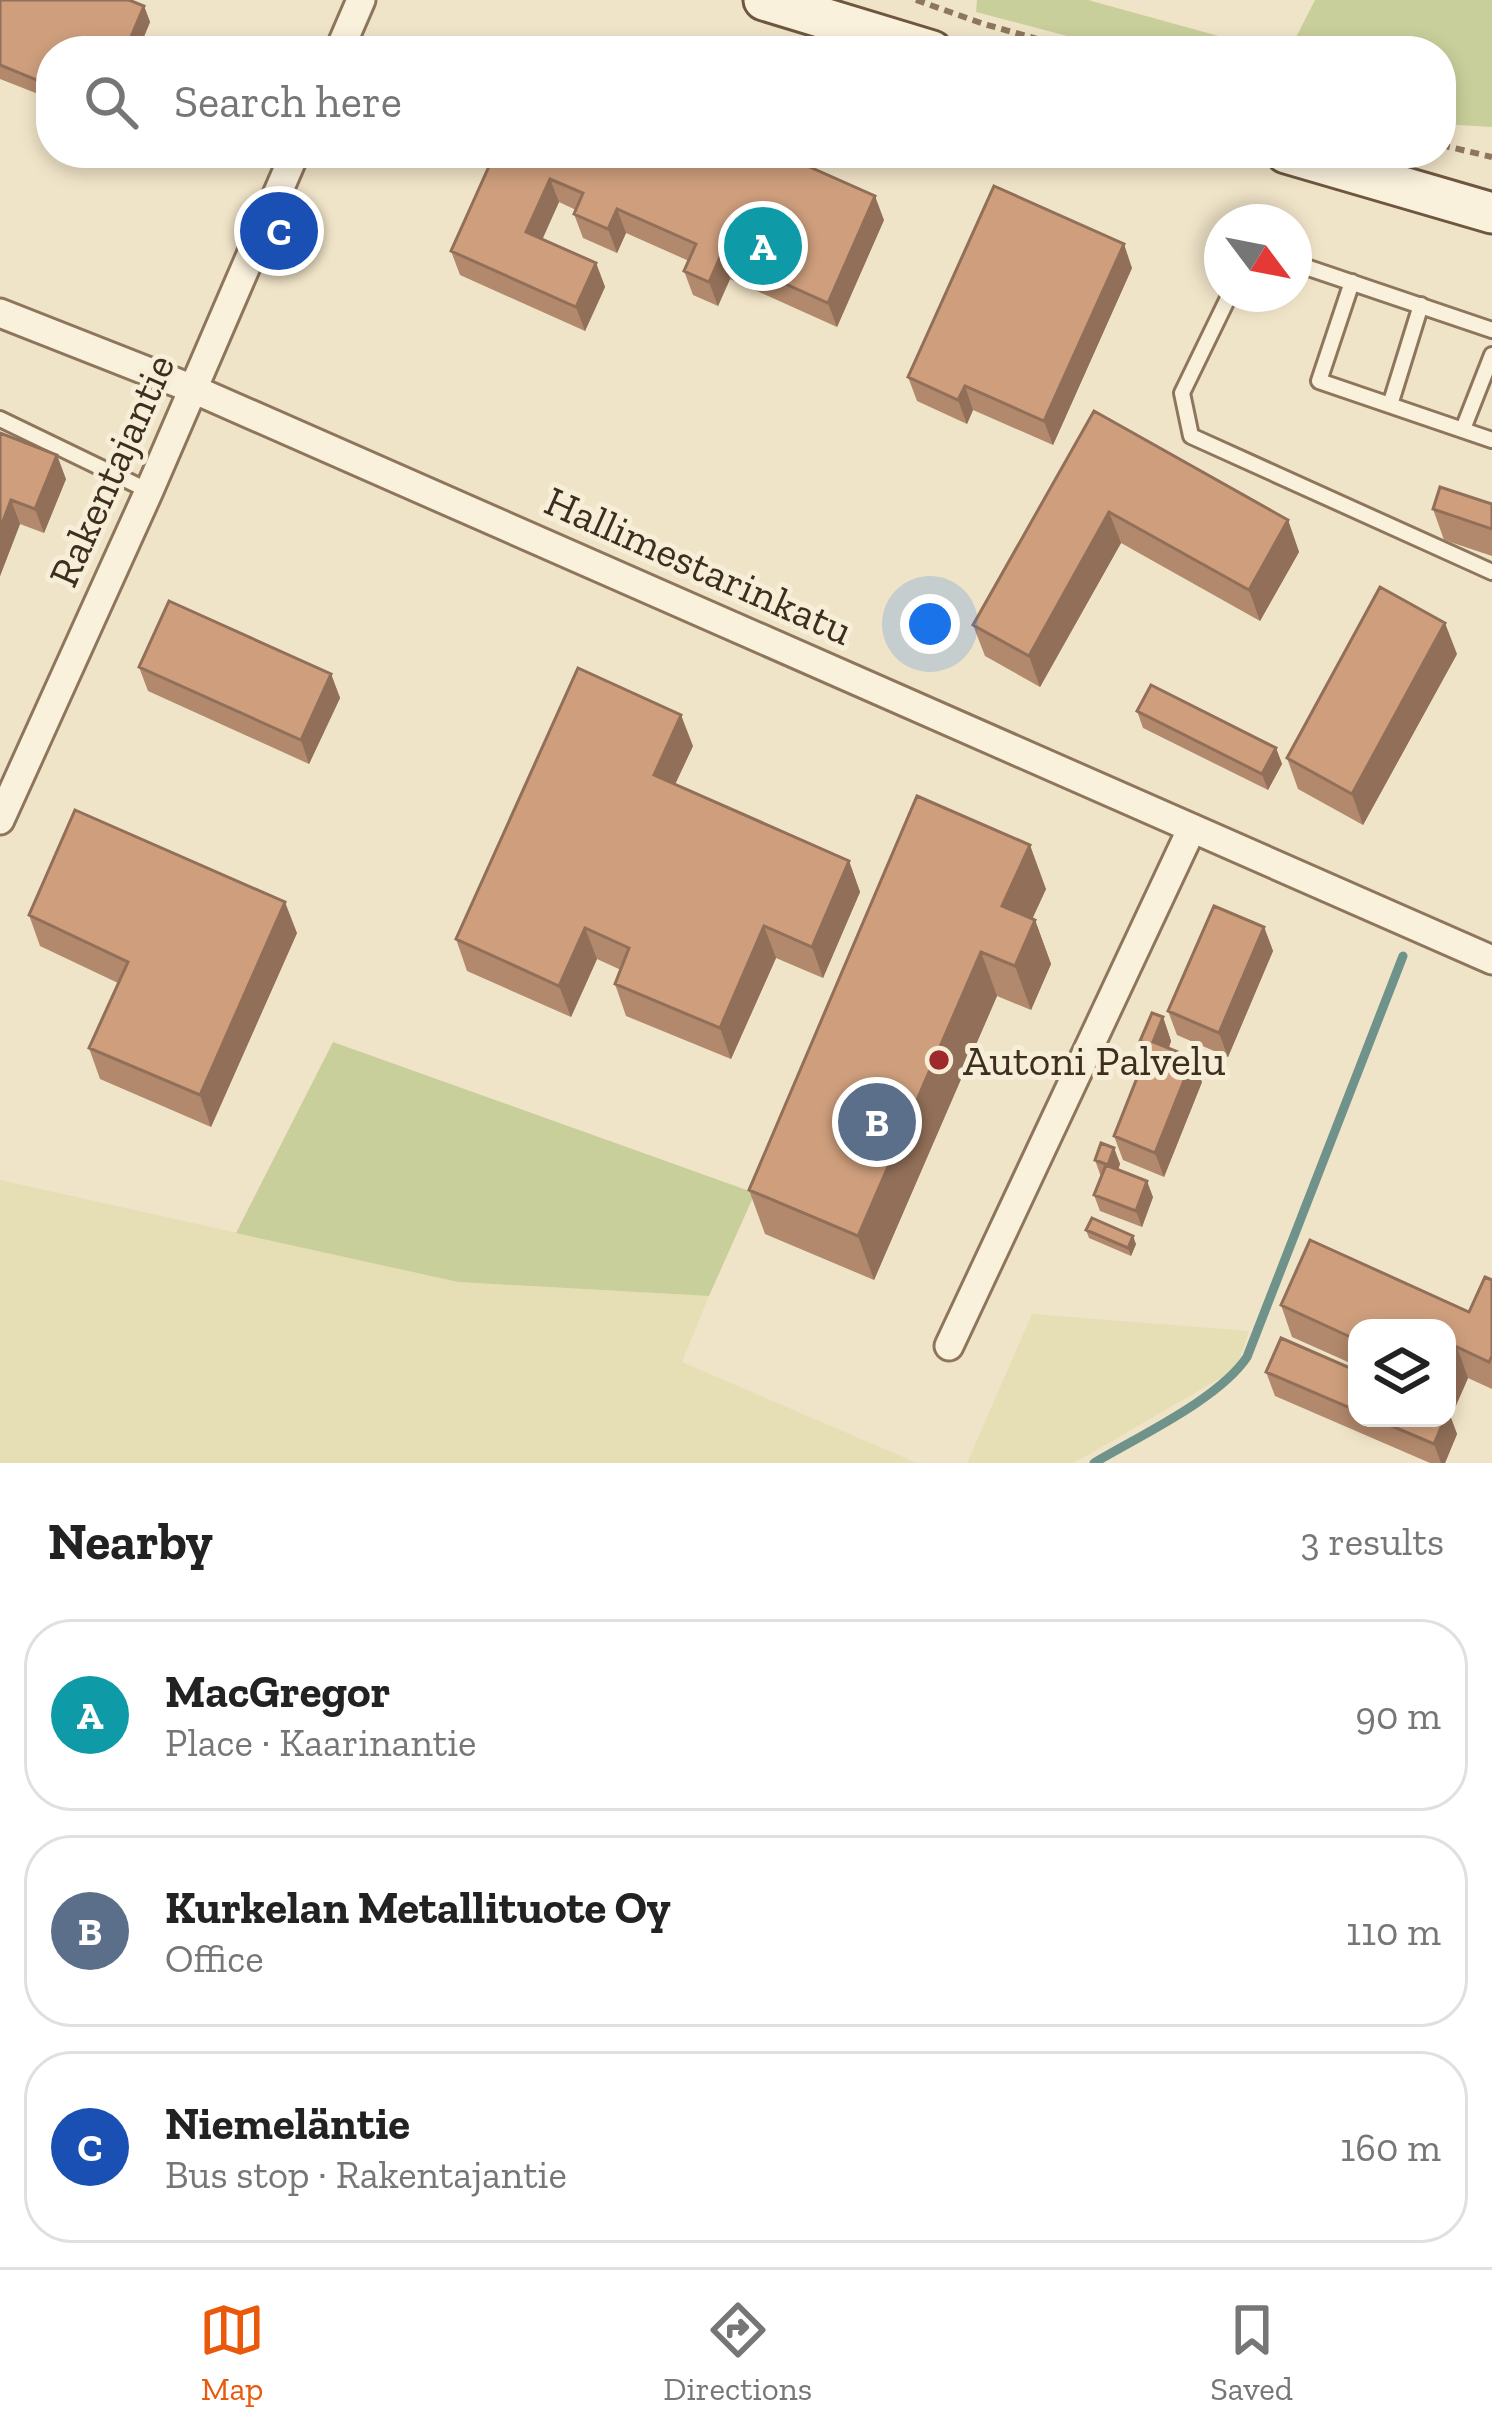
<!DOCTYPE html>
<meta charset="utf-8">
<style>
:root{--surface:#fff;--page:#f2f2f2;--text:#222;--muted:#767676;--line:#e0e0e0;--accent:#ea580c}
body{margin:0;font-family:"Zilla Slab",serif;background:var(--page);color:var(--text)}
.controls{position:absolute;right:36px;bottom:36px;display:grid;overflow:hidden;border-radius:24px;box-shadow:0 6px 18px #0003}
.controls button{width:108px;height:108px;display:grid;place-items:center;padding:0;border:0;border-bottom:3px solid var(--line);background:var(--surface);color:var(--text);font:60px sans-serif}
.compass{position:absolute;left:1204px;top:204px;width:108px;height:108px;border-radius:50%;background:var(--surface);box-shadow:0 6px 18px #0003;rotate:122deg}
.you{position:absolute;left:930px;top:624px;width:42px;height:42px;margin:-30px;border:9px solid #fff;border-radius:50%;background:#1a73e8;box-shadow:0 0 0 18px #1a73e833}
.badge{display:grid;place-items:center;width:78px;height:78px;border-radius:50%;background:var(--accent);color:#fff;font-size:39px;font-weight:700}
.pin{position:absolute;translate:-50% -50%;border:6px solid #fff;box-shadow:0 3px 12px #0006}
.list{margin:0;padding:0;list-style:none}
h2{display:flex;justify-content:space-between;align-items:center;height:156px;margin:0;padding:0 48px;font-size:51px}
h2 small{font-size:39px;font-weight:400;color:var(--muted)}
.list li{display:grid;grid-template-columns:78px 1fr auto;gap:36px;align-items:center;box-sizing:border-box;height:192px;margin:0 24px 24px;padding:0 24px;border:3px solid var(--line);border-radius:48px}
.list b{display:block;font-size:45px;white-space:nowrap}
.list p{margin:0;font-size:39px;white-space:nowrap;color:var(--muted)}
.list em{font-size:39px;font-style:normal;color:var(--muted)}
.icon{flex:none;width:66px;height:66px;fill:none;stroke:currentColor;stroke-width:2;stroke-linecap:round;stroke-linejoin:round}
.map{position:relative;flex:none;width:1492px;height:1463px;overflow:hidden}
.search{position:absolute;background:var(--surface);box-shadow:0 6px 18px #0003;left:36px;right:36px;top:36px;height:132px;display:flex;align-items:center;gap:30px;box-sizing:border-box;padding:0 42px;border-radius:48px;color:var(--muted);font-size:45px}
.sheet{height:804px;background:var(--surface)}
nav{display:flex;justify-content:space-around;align-items:center;box-sizing:border-box;height:168px;border-top:3px solid var(--line);background:var(--surface);font-size:33px;color:var(--muted)}
nav a{display:grid;justify-items:center;gap:6px}
nav .on{color:var(--accent)}
.map>svg:first-child{display:block}
.farmland{fill:#e6deb5}
.green{fill:#c9cf9b}
.lines{fill:none;stroke-linecap:round;stroke-linejoin:round}
.stream{stroke:#6f938a;stroke-width:9}
.service-casing{stroke:#8d765c;stroke-width:20}
.minor-casing{stroke:#8d765c;stroke-width:33}
.secondary-casing{stroke:#6f573f;stroke-width:45}
.path{stroke:#8d765c;stroke-width:6;stroke-dasharray:9 6;stroke-linecap:butt}
.service{stroke:#faf1dc;stroke-width:14}
.minor{stroke:#faf1dc;stroke-width:27}
.secondary{stroke:#faf1dc;stroke-width:39}
.wall{fill:#b2896c}
.shaded-wall{fill:#916f58}
.building{fill:#cf9f7d;stroke:#916f58;stroke-width:3}
.poi-dot{fill:#9e2a2b;stroke:#f7eed8;stroke-width:4.5}
.labels{text-anchor:middle;stroke-width:10;stroke-linejoin:round;paint-order:stroke}
.street-label{font-size:42px;fill:#3d2e20;stroke:#f7eed8}
.poi-label{font-size:42px;fill:#3d2e20;stroke:#f7eed8;text-anchor:start}
</style>
<div class="map">
<svg width="1492" height="1463" viewBox="0 0 1492 1463">
<rect width="100%" height="100%" fill="#f0e4c8"/>
<path class="farmland" d="M0,1180L458,1282L709,1296L682,1362L917,1463H0Z
M1032,1314L1249,1331L1236,1369L1074,1463H967Z"/>
<path class="green" d="M977,0H1088L1273,51H1124L976,12Z
M1315,0H1492V127L1441,124V51H1289Z
M333,1042L755,1193L709,1296L458,1282L236,1233Z"/>
<g class="lines">
<path class="stream" d="M1094,1463C1139,1436 1219,1399 1247,1357L1403,956"/>
<defs>
<path id="service" d="M1294,263L1492,330
M1352,282L1319,381L1492,440
M1230,294L1182,393L1191,436L1492,572
M1390,405L1421,305
M0,419L149,491
M1463,429L1492,355"/>
<path id="minor" d="M339,51L361,0
M0,313L193,389L1492,960
M0,820L149,491L295,153
M949,1346L1192,828"/>
<path id="secondary" d="M764,0L932,51
M1286,153L1492,213"/>
</defs>
<use href="#service" class="service-casing"/>
<use href="#minor" class="minor-casing"/>
<use href="#secondary" class="secondary-casing"/>
<path class="path" d="M916,0L984,24L1080,51
M1441,145L1492,157"/>
<use href="#service" class="service"/>
<use href="#minor" class="minor"/>
<use href="#secondary" class="secondary"/>
</g>
<path class="wall" d="M0,0L144,6L150,22L138,51H51V99L0,79Z
M495,153L884,220L837,327L730,279L718,306L693,295L684,271L689,261L626,233L617,253L583,238L574,214L576,210L559,202L542,239L596,263L605,287L585,331L460,275L451,251Z
M1132,268L1053,445L973,410L967,424L917,401L908,377Z
M1094,411L1288,520L1299,552L1260,621L1121,543L1040,687L985,656L973,625Z
M0,433L66,479L44,533L20,524L0,576Z
M1492,504V556L1444,540L1433,509Z
M1457,654L1363,825L1298,789L1287,758Z
M139,667L331,674L340,698L309,764L148,691Z
M1137,711L1276,748L1282,764L1268,790L1143,728Z
M693,746L675,784L849,861L860,892L823,978L776,958L731,1059L626,1016L615,984L621,970L597,959L571,1017L467,971L456,939Z
M917,796L1046,889L1032,919L1035,920L1051,964L1031,1010L997,996L874,1280L765,1234L749,1190Z
M29,915L297,933L211,1127L100,1079L89,1048L118,983L40,946Z
M1264,927L1273,951L1228,1057L1177,1035L1168,1011Z
M1163,1017L1171,1041L1169,1048L1202,1082L1164,1177L1123,1160L1114,1136L1146,1056L1140,1041Z
M1114,1148L1120,1164L1118,1170L1153,1197L1142,1227L1100,1211L1094,1195L1101,1177L1095,1160Z
M1086,1230L1136,1244L1131,1256L1089,1238Z
M1492,1280V1389L1468,1378L1454,1410L1447,1407V1328H1357V1366L1292,1337L1281,1305L1469,1312Z
M1357,1371V1418H1447L1448,1410L1457,1434L1445,1463H1430L1275,1396L1266,1372Z"/>
<path class="shaded-wall" d="M144,6L150,22L138,51H125Z
M550,179L559,202L535,256L526,232Z
M875,196L884,220L837,327L828,303Z
M617,209L626,233L617,253L608,229Z
M1124,244L1132,268L1053,445L1044,421Z
M721,255L730,279L718,306L709,282Z
M596,263L605,287L585,331L576,307Z
M965,386L973,410L967,424L958,400Z
M57,455L66,479L44,533L35,509Z
M11,500L20,524L0,576V529Z
M1109,512L1121,543L1040,687L1029,656Z
M1288,520L1299,552L1260,621L1249,590Z
M1445,623L1457,654L1363,825L1352,794Z
M331,674L340,698L309,764L301,740Z
M681,715L693,746L665,806L654,775Z
M1276,748L1282,764L1268,790L1262,774Z
M1030,845L1046,889L1018,950L1002,906Z
M849,861L860,892L823,978L812,947Z
M285,902L297,933L211,1127L200,1095Z
M1035,920L1051,964L1031,1010L1015,966Z
M764,926L776,958L731,1059L720,1028Z
M1264,927L1273,951L1228,1057L1219,1033Z
M585,928L597,959L571,1017L559,986Z
M981,952L997,996L874,1280L858,1236Z
M1163,1017L1171,1041L1162,1066L1153,1042Z
M1193,1058L1202,1082L1164,1177L1155,1153Z
M1114,1148L1120,1164L1114,1181L1108,1165Z
M1147,1181L1153,1197L1142,1227L1136,1211Z
M1133,1236L1136,1244L1131,1256L1128,1248Z
M1457,1347L1468,1378L1454,1410L1447,1390V1369Z
M1448,1410L1457,1434L1445,1463H1441L1434,1444L1445,1418H1447Z"/>
<path class="building" d="M0,0H129L144,6L125,51H51V86L0,65Z
M495,153H778L875,196L828,303L721,255L709,282L684,271L696,244L617,209L608,229L574,214L583,193L550,179L526,232L596,263L576,307L451,251Z
M994,186L1124,244L1044,421L965,386L958,400L908,377Z
M1094,411L1288,520L1249,590L1109,512L1029,656L973,625Z
M0,433L57,455L35,509L11,500L0,529Z
M1440,487L1492,504V529L1433,509Z
M1380,587L1445,623L1352,794L1287,758Z
M169,601L331,674L301,740L139,667Z
M578,668L681,715L654,775L849,861L812,947L764,926L720,1028L615,984L629,948L585,928L559,986L456,939Z
M1151,685L1276,748L1262,774L1137,711Z
M917,796L1030,845L1002,906L1035,920L1015,966L981,952L858,1236L749,1190Z
M75,810L285,902L200,1095L89,1048L128,962L29,915Z
M1214,906L1264,927L1219,1033L1168,1011Z
M1152,1013L1163,1017L1153,1042L1193,1058L1155,1153L1114,1136L1150,1045L1140,1041Z
M1101,1143L1114,1148L1108,1165L1095,1160Z
M1106,1165L1147,1181L1136,1211L1094,1195Z
M1092,1218L1133,1236L1128,1248L1086,1230Z
M1310,1240L1469,1312L1485,1277L1492,1280V1356L1489,1362L1457,1347L1447,1369V1328H1357V1340L1281,1305Z
M1281,1338L1357,1371V1411L1266,1372Z
M1373,1418H1445L1434,1444Z"/>
<circle class="poi-dot" cx="939" cy="1060" r="12"/>
<g class="labels">
<g class="street-label">
<text transform="translate(111 470) rotate(-66)" y="15">Rakentajantie</text>
<text transform="translate(699 565) rotate(24)" y="15">Hallimestarinkatu</text>
</g>
<g class="poi-label">
<text x="963" y="1075">Autoni Palvelu</text>
</g>
</g>
</svg>
<div class="controls">
<button><svg class="icon" aria-label="layers" viewBox="0 0 24 24"><path d="M12 4l9 5-9 5-9-5zM3 14l9 5 9-5"/></svg></button>
</div>
<svg class="compass" viewBox="-18 -18 36 36"><path d="M0-13l5 13h-10z" fill="#e53935"/><path d="M0 13l5-13h-10z" fill="#767676"/></svg>
<div class="you"></div>
<div class="pin badge" style="left:763px;top:246px;background:#0f9aa8">A</div>
<div class="pin badge" style="left:877px;top:1122px;background:#5c6f8a">B</div>
<div class="pin badge" style="left:279px;top:231px;background:#1a4fb4">C</div>
<div class="search"><svg class="icon" aria-label="search" viewBox="0 0 24 24"><circle cx="10" cy="10" r="6"/><path d="M15 15l6 6"/></svg>Search here</div>
</div>
<section class="sheet">
<h2>Nearby<small>3 results</small></h2>
<ul class="list">
<li><span class="badge" style="background:#0f9aa8">A</span><div><b>MacGregor</b><p>Place · Kaarinantie</p></div><em>90 m</em></li>
<li><span class="badge" style="background:#5c6f8a">B</span><div><b>Kurkelan Metallituote Oy</b><p>Office</p></div><em>110 m</em></li>
<li><span class="badge" style="background:#1a4fb4">C</span><div><b>Niemeläntie</b><p>Bus stop · Rakentajantie</p></div><em>160 m</em></li>
</ul>
</section>
<nav>
<a class="on"><svg class="icon" aria-label="map" viewBox="0 0 24 24"><path d="M3 6l6-2 6 2 6-2v14l-6 2-6-2-6 2zM9 4v14M15 6v14"/></svg>Map</a>
<a><svg class="icon" aria-label="directions" viewBox="0 0 24 24"><path d="M12 3l9 9-9 9-9-9zM9 14v-3h6M13 9l2 2-2 2"/></svg>Directions</a>
<a><svg class="icon" aria-label="saved" viewBox="0 0 24 24"><path d="M7 4h10v16l-5-4-5 4z"/></svg>Saved</a>
</nav>
